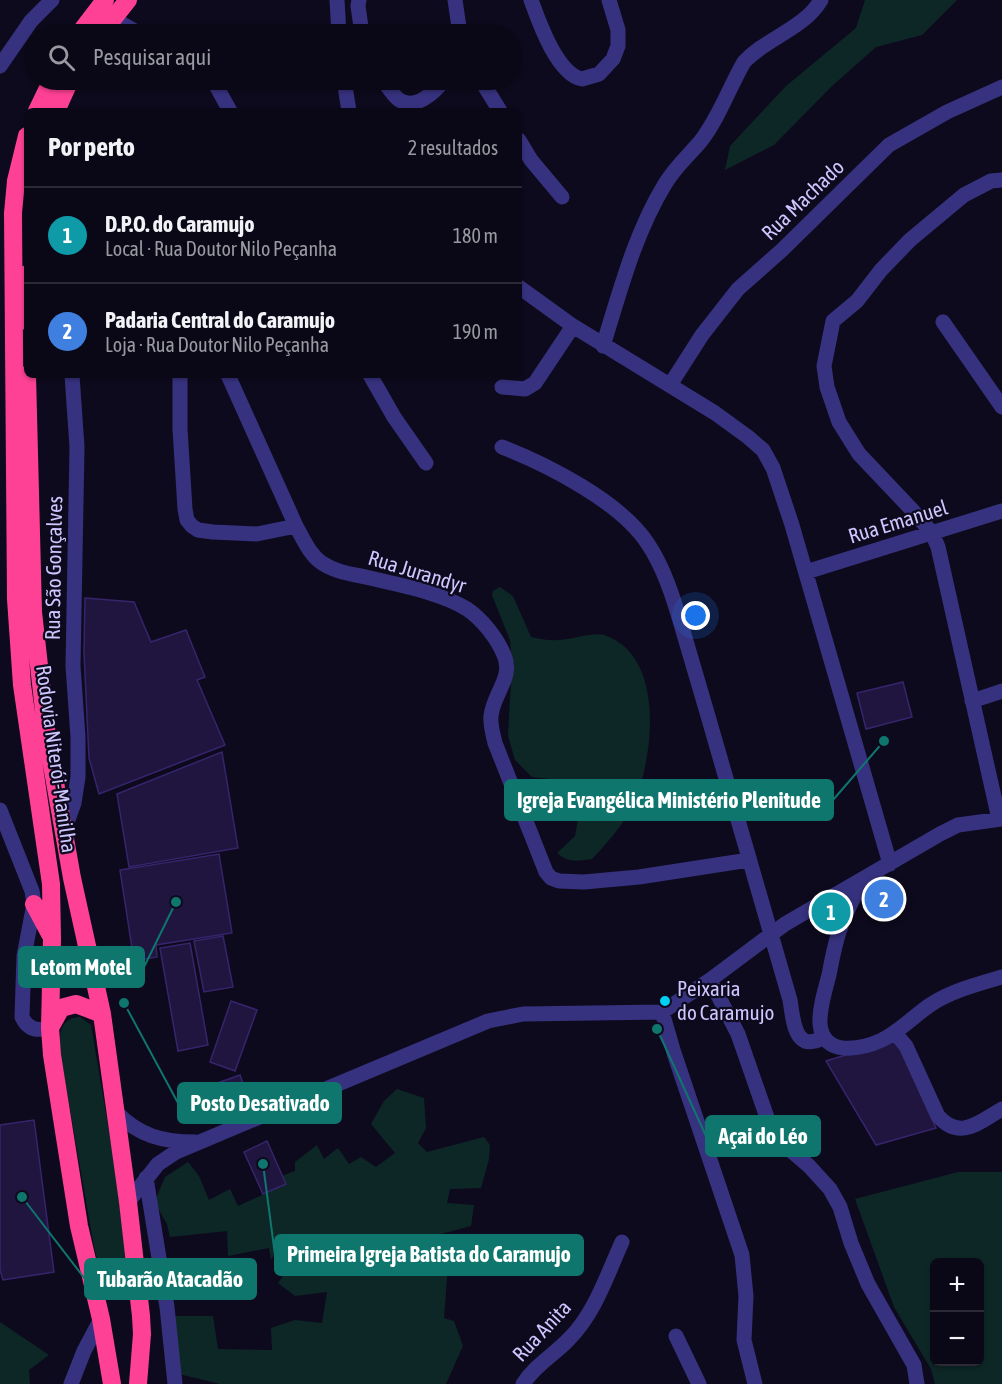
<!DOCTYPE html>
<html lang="pt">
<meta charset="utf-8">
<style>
:root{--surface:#0a0816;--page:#181623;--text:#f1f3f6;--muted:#999aa1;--line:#2a2935;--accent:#00d0f1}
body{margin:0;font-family:"Asap Condensed",sans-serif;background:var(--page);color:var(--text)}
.controls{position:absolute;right:18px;bottom:18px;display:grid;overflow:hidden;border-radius:9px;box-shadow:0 2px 4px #0004}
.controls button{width:54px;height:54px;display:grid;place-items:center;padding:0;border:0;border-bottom:2px solid var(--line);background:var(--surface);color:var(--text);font:30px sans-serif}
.you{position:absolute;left:696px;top:616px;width:21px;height:21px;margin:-15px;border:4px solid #fff;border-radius:50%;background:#1a73e8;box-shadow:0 0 0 9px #1a73e833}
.badge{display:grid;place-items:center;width:39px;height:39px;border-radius:50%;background:var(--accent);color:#fff;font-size:20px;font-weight:700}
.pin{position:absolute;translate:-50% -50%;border:3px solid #fff;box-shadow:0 2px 6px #0006}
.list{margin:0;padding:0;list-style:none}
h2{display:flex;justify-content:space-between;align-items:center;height:78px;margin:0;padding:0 24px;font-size:26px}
h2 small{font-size:20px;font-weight:400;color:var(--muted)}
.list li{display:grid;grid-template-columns:39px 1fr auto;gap:18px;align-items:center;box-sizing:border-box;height:96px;padding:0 24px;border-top:2px solid var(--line)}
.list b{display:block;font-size:22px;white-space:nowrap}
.list p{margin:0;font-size:20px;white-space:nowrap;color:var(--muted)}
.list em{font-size:20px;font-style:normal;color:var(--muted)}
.icon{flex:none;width:33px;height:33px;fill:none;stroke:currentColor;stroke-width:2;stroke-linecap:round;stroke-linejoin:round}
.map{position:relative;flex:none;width:1002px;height:1384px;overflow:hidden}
.search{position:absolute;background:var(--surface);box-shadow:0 2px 4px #0004;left:24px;top:24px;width:498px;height:66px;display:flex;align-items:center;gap:15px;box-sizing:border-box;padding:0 21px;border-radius:33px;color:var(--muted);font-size:22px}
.panel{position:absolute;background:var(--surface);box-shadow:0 2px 4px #0004;left:24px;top:108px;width:498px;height:270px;border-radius:9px}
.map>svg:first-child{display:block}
.green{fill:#0d2727;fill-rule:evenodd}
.building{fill:#1f153f;stroke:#36256c;stroke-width:1.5}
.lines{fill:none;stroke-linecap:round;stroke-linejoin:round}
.minor{stroke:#37327f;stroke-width:15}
.highway{stroke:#ff4195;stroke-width:18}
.poi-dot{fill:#00d0f1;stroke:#0e0a1d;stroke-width:2}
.labels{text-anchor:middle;stroke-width:4.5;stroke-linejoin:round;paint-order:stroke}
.street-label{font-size:21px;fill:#cec6ff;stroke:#0e0a1d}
.poi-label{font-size:21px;fill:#cec6ff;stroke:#0e0a1d;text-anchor:start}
.leader{fill:none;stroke:#0f766e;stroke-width:2}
.callout-dot{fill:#0f766e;stroke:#0e0a1d;stroke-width:2}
.callout{fill:#0f766e;stroke:#0f766e;stroke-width:2}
.callout-label{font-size:22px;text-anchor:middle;font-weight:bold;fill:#fff}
</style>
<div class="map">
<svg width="1002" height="1384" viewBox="0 0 1002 1384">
<rect width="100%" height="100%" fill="#0e0a1d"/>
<path class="green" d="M865,0H957L922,35L876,47L831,87L774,145L725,170L730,146L786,86L856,28Z
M500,587L513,596L531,637C540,639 550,641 558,640C570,640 594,632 604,635C665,655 654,754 635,800C625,823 609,841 592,859C578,861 568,863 557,853L575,836L579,814L574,791L550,779L532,777L515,760L508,736L512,664L510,640L492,595L493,591Z
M80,1017L91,1025L113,1155L126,1255V1265L116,1278L109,1279L100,1270L94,1247L61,1058C59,1040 57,1018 80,1017Z
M397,1089L424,1098L426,1128L418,1143L427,1152L484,1137L490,1145L489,1159L481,1188L450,1189L447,1203L474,1205L471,1226L437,1235L448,1265L444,1318L454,1321L463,1346L446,1384H220L179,1374L172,1316H213L218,1349L272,1350L271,1328L295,1320L322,1323L327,1292L295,1296L278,1283L300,1252L282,1241L271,1260L269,1248L228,1256L227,1231L170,1237L167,1224L156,1205L157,1196L165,1177L188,1162L199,1176L209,1200L230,1189L238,1206L286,1184L282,1176L295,1171V1162L317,1145L324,1159L338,1148L349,1164L361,1157L376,1167L395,1153L371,1124L384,1101Z
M958,1172H1002V1384H935L931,1369L894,1307L855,1199ZM934,1262H980V1362H934Z
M0,1322L49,1355L29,1370L30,1384H0Z"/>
<path class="building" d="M85,598L134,602L151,642L186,630L205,677L197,680L225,745L99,794L89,758L84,653Z
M903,682L912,717L866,729L857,693Z
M222,752L238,848L129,867L117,794Z
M219,854L232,933L156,945L157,957L134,961L120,870Z
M835,902L841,914L827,920L820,910Z
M223,936L233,987L204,992L194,941Z
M190,943L208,1045L178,1051L160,948Z
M231,1001L257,1010L235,1071L210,1062Z
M896,1040L936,1128L876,1145L826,1061Z
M240,1075L249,1100L190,1121L181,1096Z
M34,1120L54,1272L3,1280L0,1270V1125Z
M267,1141L286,1184L263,1194L244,1152Z"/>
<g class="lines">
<path class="minor" d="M337,0L339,34
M359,0L358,6L362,34
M455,0L460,34
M531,0C539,22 557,74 582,79L599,74L613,59L618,46V30L609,0
M112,18L140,34
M0,66L31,21L52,0
M213,80L230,111
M344,80L349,111
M383,80C387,85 392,94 398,99C414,112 435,92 444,80
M481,80L500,111
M519,140L531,160L562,197
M519,287L573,326L715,413L748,437L763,450L773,468L792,525L890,864
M943,322L1002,407
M603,346C620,291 635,233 665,184C675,167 688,156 700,142C719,118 729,88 744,62C766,38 804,29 821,0
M180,375V429L185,509L187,520L192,526L198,530L213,532L257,534L296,526
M228,375L296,526C303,539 310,555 322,563C337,573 354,574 370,578C400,585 441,593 467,609C482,619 497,638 504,655C514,677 493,694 491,716C490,725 493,734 495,743L546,872L551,878L559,881L584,882L639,877L749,860
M370,375L394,417L426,463
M670,385L702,335L738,289L782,250L889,145L947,112L1002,87
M502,387L525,389L535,383L573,326
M502,447C548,465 621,502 648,544C664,568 673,597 681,624C690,654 699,685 708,716C735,810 762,905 790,1000C792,1011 793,1036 805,1041C810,1043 819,1040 824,1038
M806,572L1002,511
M972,701L1002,691
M0,810L32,891L34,904L24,956L22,1017C28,1030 37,1031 50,1028
M999,819L938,547L932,533L913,511L859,454L839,422L827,387L824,366L833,321L857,301L881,270L910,240L964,195L991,181L1002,180
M64,831L74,803L78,777V737L73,666L77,447L72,375
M862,881C855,896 846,911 841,926C835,942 832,959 829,975C825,990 819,1009 820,1024C823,1058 862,1049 882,1040C900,1031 914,1016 930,1005C951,991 978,984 1002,977
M710,980L738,1034L770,1126L780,1141L809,1166L830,1189L840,1207L851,1243L868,1284L914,1365L917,1384
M662,1012L674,1053L742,1255L746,1296L744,1340L755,1384
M895,1033L906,1046L938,1116C960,1141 979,1122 1002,1109
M116,1112C139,1136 163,1142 195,1142
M146,1178L167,1307L175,1384
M128,1202L158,1164L176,1152L488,1021L523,1014L662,1012L710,980L785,924L940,834L958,825L1002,819
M676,1336L699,1384
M71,1384L84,1351L101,1319
M523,1384C535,1365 554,1355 569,1339C595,1313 607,1275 622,1242"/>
<path class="highway" d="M79,34L105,0
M101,34L128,0
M37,111L52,80
M56,111L70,80
M27,136L16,181L13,213L16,599L22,685L51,884L52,939L50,1028L52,1055L79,1226L101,1319L112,1384
M26,321L27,274
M27,375L33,612L47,737L72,878L102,1014L128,1202L141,1316L142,1334L138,1384
M34,904L50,934
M50,1028L61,1008L76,1004L102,1014
M92,1278C112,1298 125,1285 135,1264"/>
</g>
<circle class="poi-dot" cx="665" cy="1001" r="6"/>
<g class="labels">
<g class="street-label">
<text transform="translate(803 200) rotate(-44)" y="7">Rua Machado</text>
<text transform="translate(898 522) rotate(-17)" y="7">Rua Emanuel</text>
<text transform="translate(54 568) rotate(-89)" y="7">Rua São Gonçalves</text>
<text transform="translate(417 572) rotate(17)" y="7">Rua Jurandyr</text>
<text transform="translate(56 759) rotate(82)" y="7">Rodovia Niterói-Manilha</text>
<text transform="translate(542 1331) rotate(-47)" y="7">Rua Anita</text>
</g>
<g class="poi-label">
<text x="677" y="996">Peixaria<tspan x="677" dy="24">do Caramujo</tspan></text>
</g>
</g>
<path class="leader" d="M884 741L833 800M176 902L144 967M124 1003L178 1103M657 1029L706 1136M263 1164L275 1255M22 1197L85 1279"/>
<g class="callout-dot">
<circle cx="884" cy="741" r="6"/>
<circle cx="176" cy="902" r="6"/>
<circle cx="124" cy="1003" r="6"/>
<circle cx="657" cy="1029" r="6"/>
<circle cx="263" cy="1164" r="6"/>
<circle cx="22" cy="1197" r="6"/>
</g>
<g class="callout">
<rect x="505" y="780" width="328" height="40" rx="6"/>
<rect x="19" y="947" width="125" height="40" rx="6"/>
<rect x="178" y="1083" width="163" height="40" rx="6"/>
<rect x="706" y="1116" width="114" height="40" rx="6"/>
<rect x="275" y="1235" width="308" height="40" rx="6"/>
<rect x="85" y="1259" width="171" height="40" rx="6"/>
</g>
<g class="callout-label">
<text x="669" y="808">Igreja Evangélica Ministério Plenitude</text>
<text x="81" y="975">Letom Motel</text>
<text x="260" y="1111">Posto Desativado</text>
<text x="763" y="1144">Açai do Léo</text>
<text x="429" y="1262">Primeira Igreja Batista do Caramujo</text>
<text x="170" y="1287">Tubarão Atacadão</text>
</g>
</svg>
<div class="controls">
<button>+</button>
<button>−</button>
</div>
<div class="you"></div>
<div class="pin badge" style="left:831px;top:912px;background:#0f9aa8">1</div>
<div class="pin badge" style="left:884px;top:899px;background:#3f7fe0">2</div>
<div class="search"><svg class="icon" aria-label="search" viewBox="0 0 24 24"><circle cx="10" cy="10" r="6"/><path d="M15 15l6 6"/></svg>Pesquisar aqui</div>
<section class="panel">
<h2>Por perto<small>2 resultados</small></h2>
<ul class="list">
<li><span class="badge" style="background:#0f9aa8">1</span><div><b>D.P.O. do Caramujo</b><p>Local · Rua Doutor Nilo Peçanha</p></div><em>180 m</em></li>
<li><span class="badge" style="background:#3f7fe0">2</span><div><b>Padaria Central do Caramujo</b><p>Loja · Rua Doutor Nilo Peçanha</p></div><em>190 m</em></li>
</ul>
</section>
</div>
